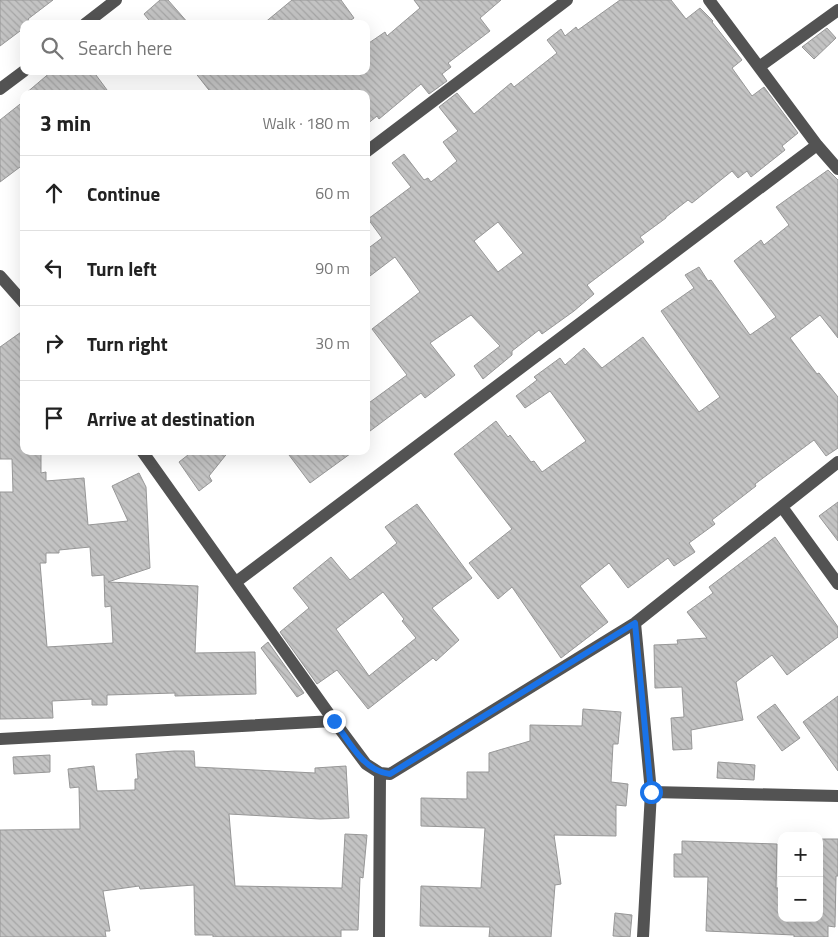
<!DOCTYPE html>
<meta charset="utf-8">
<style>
:root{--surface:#fff;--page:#f6f6f6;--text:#222;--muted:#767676;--line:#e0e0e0}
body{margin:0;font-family:"Titillium Web",sans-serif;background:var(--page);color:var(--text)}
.controls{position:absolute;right:15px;bottom:15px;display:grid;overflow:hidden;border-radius:10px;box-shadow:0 5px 20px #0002}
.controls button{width:45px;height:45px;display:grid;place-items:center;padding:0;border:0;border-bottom:1px solid var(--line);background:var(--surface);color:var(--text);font:25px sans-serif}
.stop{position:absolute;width:15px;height:15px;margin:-11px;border:4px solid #1a73e8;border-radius:50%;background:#fff}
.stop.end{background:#1a73e8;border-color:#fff;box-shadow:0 1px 5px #0008}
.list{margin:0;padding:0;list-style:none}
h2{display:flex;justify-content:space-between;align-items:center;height:65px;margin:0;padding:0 20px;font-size:21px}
h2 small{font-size:16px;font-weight:400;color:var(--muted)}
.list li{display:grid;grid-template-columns:32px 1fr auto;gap:15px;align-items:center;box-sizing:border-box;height:75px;padding:0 20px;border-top:1px solid var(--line)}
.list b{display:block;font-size:19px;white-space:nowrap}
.list em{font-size:16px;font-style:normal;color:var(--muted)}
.icon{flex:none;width:28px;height:28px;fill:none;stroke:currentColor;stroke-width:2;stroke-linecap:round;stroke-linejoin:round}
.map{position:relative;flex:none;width:838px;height:937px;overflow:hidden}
.search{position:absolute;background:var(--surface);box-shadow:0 5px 20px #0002;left:20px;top:20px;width:350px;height:55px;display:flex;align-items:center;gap:12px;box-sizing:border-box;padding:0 18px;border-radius:10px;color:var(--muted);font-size:19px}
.panel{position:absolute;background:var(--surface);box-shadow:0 5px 20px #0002;left:20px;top:90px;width:350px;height:365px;border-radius:10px}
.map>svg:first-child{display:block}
.building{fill:url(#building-back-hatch);stroke:#979797;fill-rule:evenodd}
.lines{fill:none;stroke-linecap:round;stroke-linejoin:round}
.minor{stroke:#535353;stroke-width:12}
.route{stroke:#1a73e8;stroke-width:6}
</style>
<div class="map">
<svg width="838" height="937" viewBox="0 0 838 937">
<defs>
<pattern id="building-back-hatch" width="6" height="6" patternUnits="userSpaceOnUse" patternTransform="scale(1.25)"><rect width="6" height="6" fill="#c3c3c3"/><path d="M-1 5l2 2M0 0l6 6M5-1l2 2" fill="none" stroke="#a6a6a6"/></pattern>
</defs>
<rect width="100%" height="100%" fill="#fff"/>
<path class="building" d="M0,0H53L28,19L30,22L24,24V28L0,46Z
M160,0H168L189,24H152L144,14Z
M292,0H341L354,18L345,24H263Z
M414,0H501L480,18L490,31L448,63L451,67L442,74L447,81L429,94L421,84L379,119L377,116L366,125V94H212L194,71H366V45L385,32L387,36L420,8Z
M620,0H671L686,19L700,8L713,21L712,22L742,60L732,68L752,96L764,87L798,133L782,146L785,150L751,177L747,171L738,178L732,171L692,203L688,200L666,217V218L640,237L644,242L587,285L594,294L574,311L542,334L539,330L512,351V355L483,379L474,366L500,346L471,315L430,343L455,375L425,398L421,393L366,434V405L407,375L372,329L420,292L395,257L366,279V250L382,238L368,219L411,187L392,163L404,154L424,180L428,178L431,182L457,161L443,142L458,131L439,107L457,93L474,114L511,83L514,87L557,53L547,40L561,29L565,36L576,27L578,30ZM498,222L523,253L498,272L474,241Z
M827,28L836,38L814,59L802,47Z
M52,71H93L110,94H25Z
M24,101V164L0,182V120Z
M828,170L838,180V338L820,315L790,338L817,374L819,373L838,397V448L826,456L814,440L755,484L756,486L712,520L715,524L689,543L695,552L674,566L668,558L628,588L609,563L580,586L608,622L561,658L512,587L498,599L469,563L512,529L454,454L496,421L508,437L510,435L531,462L534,461L542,472L586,441L550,391L525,408L516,396L537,380L534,377L560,358L565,365L584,348L602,368L643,337L699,412L720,397L661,311L694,288L685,275L699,267L708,281L711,280L750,335L776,317L734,261L761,240L764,245L789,225L776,207Z
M24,330V451H41V473L46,472V481L84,478L88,525L128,521L112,486L139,473L146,487L150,568L108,582L198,586L195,653L255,652L256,694L175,696V693L107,695V705H92V699L52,701L53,718L0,719V492H13L12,459H0V347ZM90,547L92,576L104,575L105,607L111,606L113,643L47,647L40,563H46V553H59V550Z
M193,451H229L209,476L212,481L199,491L179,462Z
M286,451H354L310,483Z
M838,502V541L819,516Z
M417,504L472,578L432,608L459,640L436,661L433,658L368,709L337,670L317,684L280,632L309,608L293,588L331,557L350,580L397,543L385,527ZM383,592L404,619L402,621L416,638L369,676L336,629Z
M775,537L838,627V637L787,675L772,655L736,682L743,720L691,730L692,749L673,750L671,718L684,717L682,687L655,688L654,645L678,644L677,640L707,638L687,612L713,593L709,587Z
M268,642L304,693L297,697L261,648Z
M838,696V771L803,722Z
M775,704L800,738L782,751L757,717Z
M583,709L621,712L618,744H613L611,782L628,784L626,806L616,805V836L554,835L561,884L555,885L551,937H489L490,927L420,926L421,886L481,888L485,828L421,826V798L467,799V772H489V753L530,741V725L582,726Z
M174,751H194L195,767L315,773V768L346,766L349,818L320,819L229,814L235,886L342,888L345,834L367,835L363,878L360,877L358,930H341V937H213V935H195L194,885L140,889L139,886L103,891L110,931H105L106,937H0V830L80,829L79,787L70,788L68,769L94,766L97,791L135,790V779H138L136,754Z
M50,755V772L14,774L13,757Z
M718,762L755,765L754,780L717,778Z
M819,839H838V876H836L835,927L828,926V937H794V935L706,931L708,877H674V854H682V841L777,844L776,888H782V918H819Z
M615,913L632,915L630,937L613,936Z"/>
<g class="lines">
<path class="minor" d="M709,0L817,145L838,169
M85,24L116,0
M759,67L838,10
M0,89L24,71
M366,152L567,0
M0,276L24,303
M142,451L334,721L366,764L380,773L379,937
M782,507L838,584
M236,582L817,145
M635,623L651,792L643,937
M0,739L334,721
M380,773L390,774L635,623L838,462
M651,792L838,796"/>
</g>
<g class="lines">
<path class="route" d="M334,721C349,741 363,771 390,774L635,623L651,792"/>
</g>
</svg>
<div class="controls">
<button>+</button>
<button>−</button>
</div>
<div class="stop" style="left:651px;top:792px"></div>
<div class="stop end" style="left:334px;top:721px"></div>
<div class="search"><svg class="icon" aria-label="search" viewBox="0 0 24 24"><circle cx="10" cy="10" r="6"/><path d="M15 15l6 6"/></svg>Search here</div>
<section class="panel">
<h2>3 min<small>Walk · 180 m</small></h2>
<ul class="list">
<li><svg class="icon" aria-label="ahead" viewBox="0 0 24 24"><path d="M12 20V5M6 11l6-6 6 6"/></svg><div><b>Continue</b></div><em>60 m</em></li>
<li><svg class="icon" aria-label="left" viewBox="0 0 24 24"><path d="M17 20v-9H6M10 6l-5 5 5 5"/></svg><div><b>Turn left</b></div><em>90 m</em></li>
<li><svg class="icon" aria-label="right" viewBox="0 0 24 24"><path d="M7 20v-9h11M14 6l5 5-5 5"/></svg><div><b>Turn right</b></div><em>30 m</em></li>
<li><svg class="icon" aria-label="arrive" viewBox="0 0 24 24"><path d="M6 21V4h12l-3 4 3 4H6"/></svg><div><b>Arrive at destination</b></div></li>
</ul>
</section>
</div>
